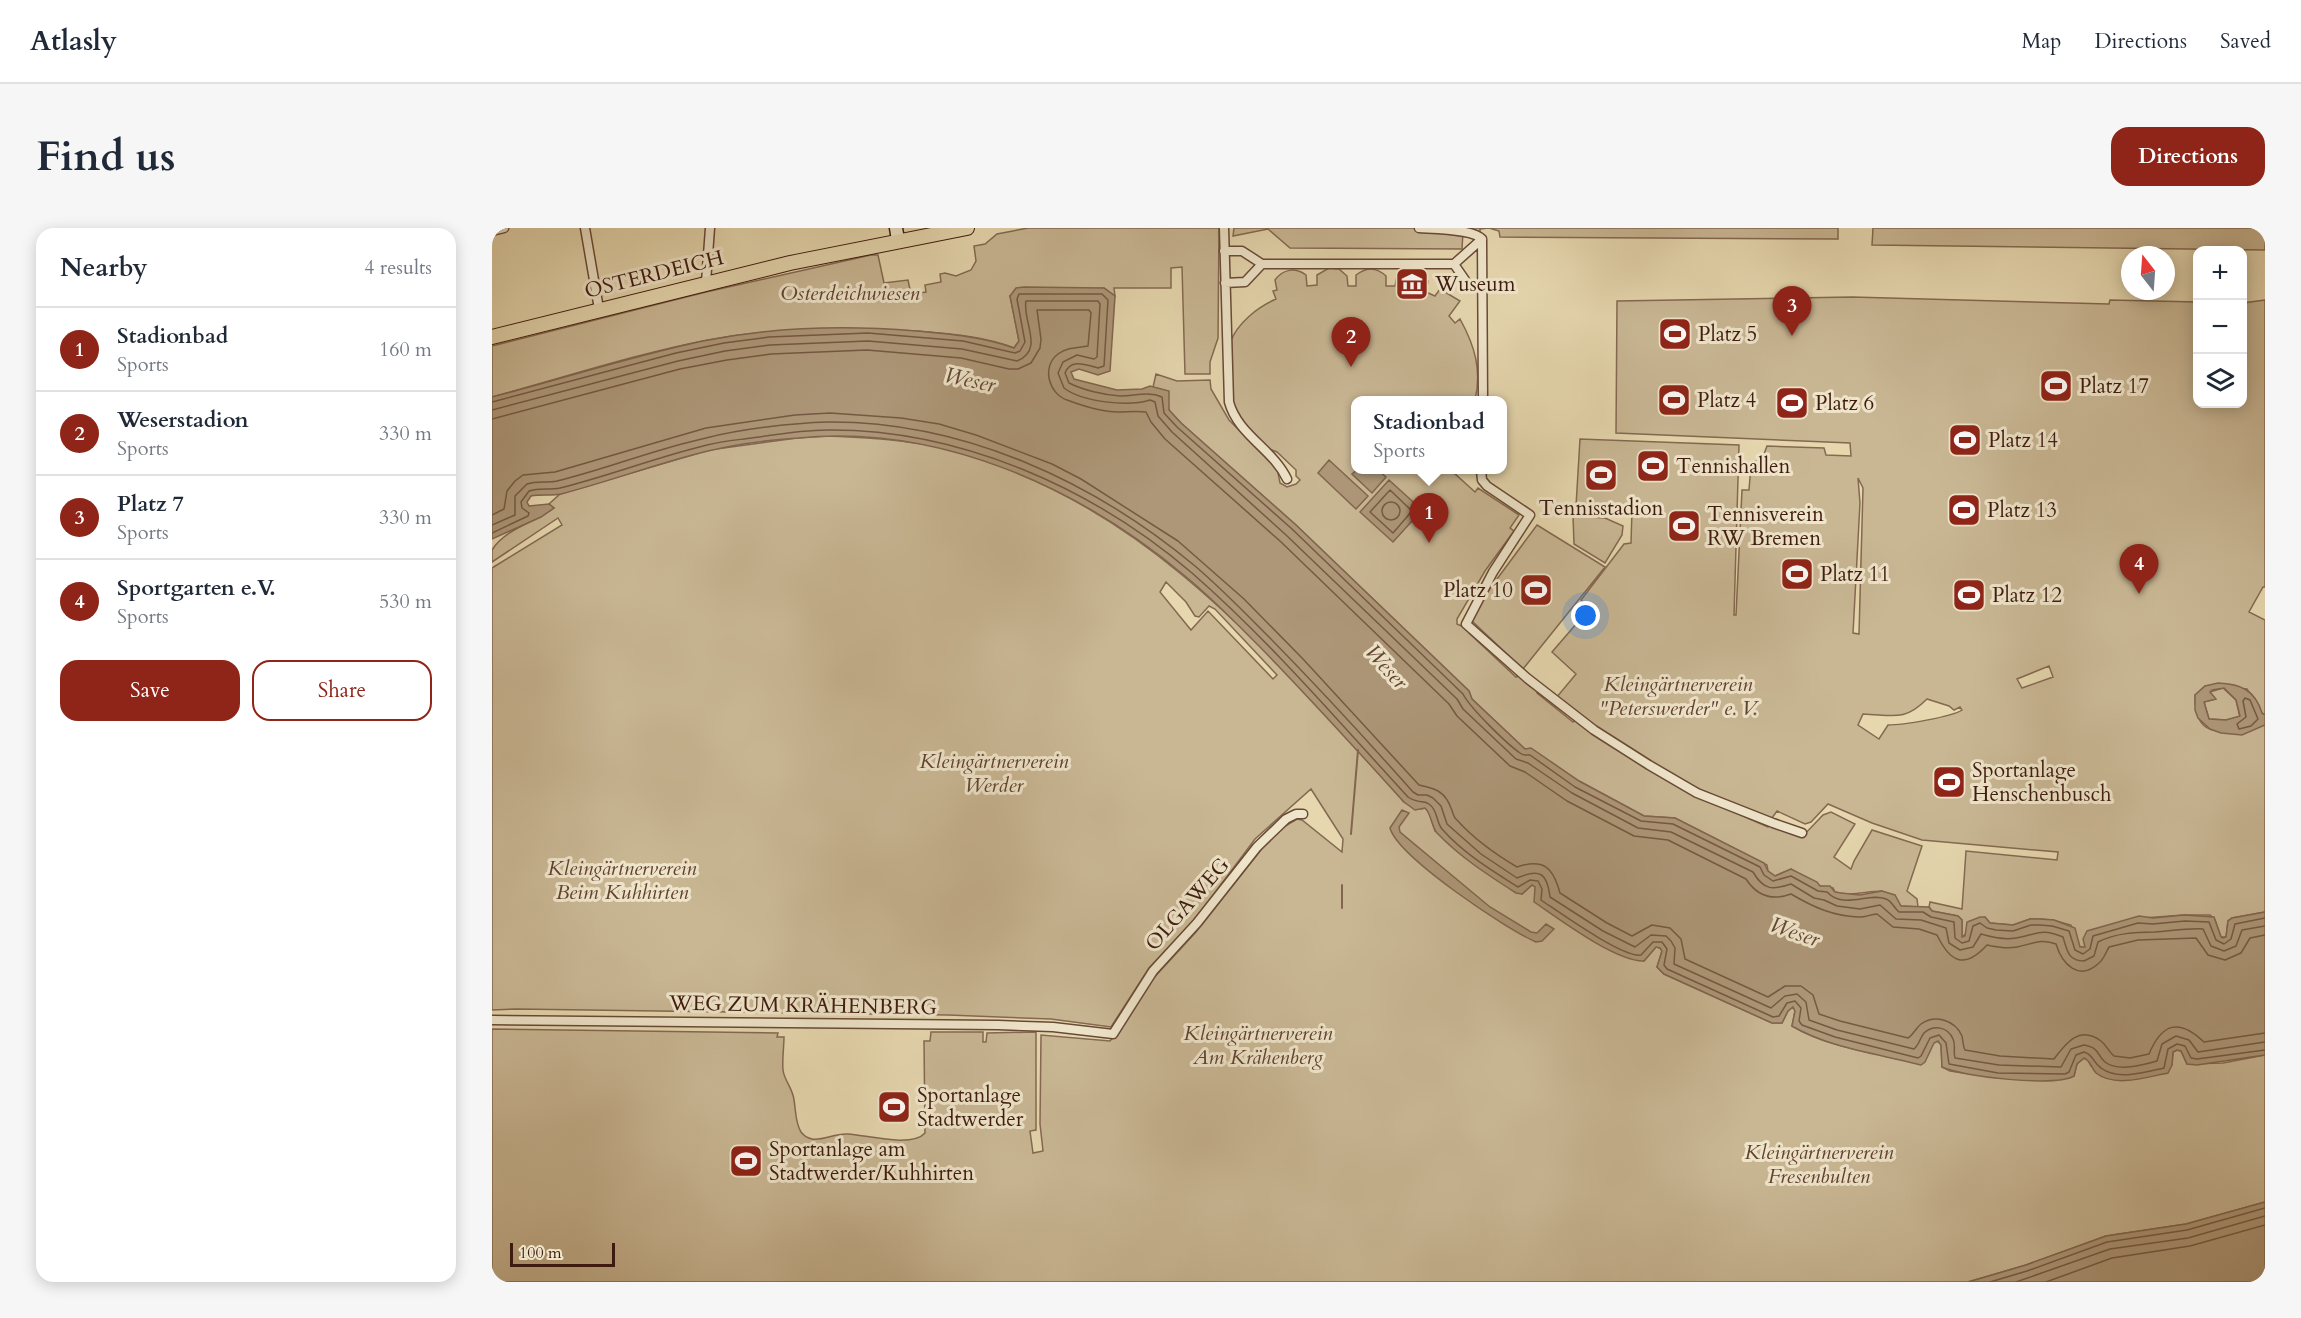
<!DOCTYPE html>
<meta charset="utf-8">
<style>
:root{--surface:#fff;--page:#f6f6f7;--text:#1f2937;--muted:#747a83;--line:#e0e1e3;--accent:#8f2418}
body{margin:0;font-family:Cardo,serif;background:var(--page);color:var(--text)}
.controls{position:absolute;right:18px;top:18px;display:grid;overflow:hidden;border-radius:12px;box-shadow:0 3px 15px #0003}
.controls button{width:54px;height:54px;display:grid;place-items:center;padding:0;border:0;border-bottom:2px solid var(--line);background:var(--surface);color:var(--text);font:30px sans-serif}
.compass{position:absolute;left:1629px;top:18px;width:54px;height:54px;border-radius:50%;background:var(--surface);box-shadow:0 3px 15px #0003;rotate:343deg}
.scale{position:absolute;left:18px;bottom:15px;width:105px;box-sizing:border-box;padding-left:6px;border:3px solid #3e1b0e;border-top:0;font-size:16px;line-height:21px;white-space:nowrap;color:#3e1b0e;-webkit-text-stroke:4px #efe5cb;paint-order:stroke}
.you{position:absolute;left:1094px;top:388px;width:21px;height:21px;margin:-15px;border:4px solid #fff;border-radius:50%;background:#1a73e8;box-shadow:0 0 0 9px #1a73e833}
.badge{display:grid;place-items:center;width:39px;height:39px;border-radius:50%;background:var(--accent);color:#fff;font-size:20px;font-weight:700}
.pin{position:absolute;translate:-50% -50px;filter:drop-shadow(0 2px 3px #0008)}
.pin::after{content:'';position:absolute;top:32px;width:21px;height:18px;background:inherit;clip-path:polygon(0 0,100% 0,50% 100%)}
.popup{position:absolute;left:859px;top:168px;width:156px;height:78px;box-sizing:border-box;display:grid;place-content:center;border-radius:12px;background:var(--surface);filter:drop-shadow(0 2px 4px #0005);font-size:20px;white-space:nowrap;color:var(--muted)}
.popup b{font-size:22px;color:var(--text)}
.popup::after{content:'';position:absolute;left:50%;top:100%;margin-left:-12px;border:12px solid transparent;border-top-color:var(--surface)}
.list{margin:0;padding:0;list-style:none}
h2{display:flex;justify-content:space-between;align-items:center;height:78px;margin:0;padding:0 24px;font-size:26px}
h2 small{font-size:20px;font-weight:400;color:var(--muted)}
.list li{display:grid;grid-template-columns:39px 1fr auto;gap:18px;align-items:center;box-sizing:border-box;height:84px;padding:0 24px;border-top:2px solid var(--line)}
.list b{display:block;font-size:22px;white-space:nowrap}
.list p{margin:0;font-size:20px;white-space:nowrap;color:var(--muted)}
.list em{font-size:20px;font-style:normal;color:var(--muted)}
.actions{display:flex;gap:12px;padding:18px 24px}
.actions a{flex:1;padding:14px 0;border:2px solid var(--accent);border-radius:18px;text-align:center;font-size:21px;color:var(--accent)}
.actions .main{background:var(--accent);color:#fff}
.icon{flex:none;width:33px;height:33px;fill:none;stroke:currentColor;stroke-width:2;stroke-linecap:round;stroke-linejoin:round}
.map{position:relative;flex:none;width:1773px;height:1054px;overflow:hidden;border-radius:18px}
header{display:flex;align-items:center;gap:36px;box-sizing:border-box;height:84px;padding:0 30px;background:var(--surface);border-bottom:2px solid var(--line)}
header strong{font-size:28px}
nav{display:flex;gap:33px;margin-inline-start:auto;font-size:21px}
.intro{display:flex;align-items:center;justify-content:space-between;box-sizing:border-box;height:144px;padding:0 36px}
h1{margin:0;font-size:42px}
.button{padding:15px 27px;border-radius:18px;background:var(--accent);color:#fff;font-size:21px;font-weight:700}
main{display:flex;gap:36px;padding:0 36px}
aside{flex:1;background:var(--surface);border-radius:18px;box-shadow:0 3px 15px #0003}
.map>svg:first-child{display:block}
.green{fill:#c9b794;stroke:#846951;stroke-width:1.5;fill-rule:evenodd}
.water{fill:#ad9778;stroke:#81654e;stroke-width:1.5;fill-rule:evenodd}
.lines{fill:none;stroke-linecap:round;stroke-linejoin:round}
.shore{stroke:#765943;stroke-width:1.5}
.stream{stroke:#81654e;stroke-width:2}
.street-casing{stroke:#684a36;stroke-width:11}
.secondary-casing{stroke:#3e1b0e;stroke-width:15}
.primary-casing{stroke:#3e1b0e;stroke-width:16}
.street{stroke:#efe5cb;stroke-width:8}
.secondary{stroke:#efe5cb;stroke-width:12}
.primary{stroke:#e6d7af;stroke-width:14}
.labels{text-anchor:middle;stroke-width:6;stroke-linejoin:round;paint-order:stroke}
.street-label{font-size:21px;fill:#3e1b0e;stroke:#efe5cb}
.poi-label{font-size:21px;fill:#3e1b0e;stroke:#efe5cb;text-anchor:start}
.park-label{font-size:21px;font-style:italic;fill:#614230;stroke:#efe5cb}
.water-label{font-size:22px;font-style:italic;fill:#654633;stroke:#efe5cb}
</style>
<header>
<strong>Atlasly</strong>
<nav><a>Map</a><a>Directions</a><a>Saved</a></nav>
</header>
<div class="intro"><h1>Find us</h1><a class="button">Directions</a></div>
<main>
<aside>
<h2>Nearby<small>4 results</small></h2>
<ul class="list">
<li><span class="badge">1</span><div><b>Stadionbad</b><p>Sports</p></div><em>160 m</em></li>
<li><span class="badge">2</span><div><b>Weserstadion</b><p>Sports</p></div><em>330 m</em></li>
<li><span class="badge">3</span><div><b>Platz 7</b><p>Sports</p></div><em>330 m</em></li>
<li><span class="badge">4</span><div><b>Sportgarten e.V.</b><p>Sports</p></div><em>530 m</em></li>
</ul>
<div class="actions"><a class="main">Save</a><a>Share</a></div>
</aside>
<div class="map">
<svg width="1773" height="1054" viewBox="0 0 1773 1054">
<rect width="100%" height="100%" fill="#e6d7af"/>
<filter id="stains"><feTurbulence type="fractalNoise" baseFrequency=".00333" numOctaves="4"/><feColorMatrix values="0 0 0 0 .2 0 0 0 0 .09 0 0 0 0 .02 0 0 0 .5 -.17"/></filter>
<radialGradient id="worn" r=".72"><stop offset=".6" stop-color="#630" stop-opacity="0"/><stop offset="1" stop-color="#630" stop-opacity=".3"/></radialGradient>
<path class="green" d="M536,0H727L726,110L718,134V146H693L690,39L679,40V60H622L623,68L612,60L518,68L527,113L522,120C491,108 457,106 424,103C355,98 284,100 216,112C143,126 71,150 0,169V118L214,64L379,27H386L392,55L416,52L419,66L434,64L433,57L449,54L448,46L453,45L464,48L479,42L484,33L482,18L493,16L505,6Z
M742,0H1346V11L1008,9L1007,3L997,0L988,1V7L971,4L970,21L798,20L776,1L741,8Z
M1381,0H1759L1773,2V22L1380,17Z
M837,40L847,41L855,48L856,58H864V47C875,39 884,39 894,48V58H903L905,48C917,41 928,42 936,53L934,64L943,68L948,61L968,73L957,88L963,95L968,91C983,118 990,143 983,172H864V242H962L961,244L983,264L986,260L1027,287L1018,300L1022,303L993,343L965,391V396L978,402L977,405L1024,449L1028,447L1046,463L1045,465L1081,494L1083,492L1192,562L1276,599L1277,597L1310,609L1331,587L1339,584L1363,596L1342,629L1359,641L1362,633L1380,602L1430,618L1415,663L1425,671L1426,679L1409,678L1390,663C1374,663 1359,669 1343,664L1341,660L1328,658L1299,641L1283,648L1276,643L1275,637L1183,590L1152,588L1087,553L1039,521H1033L980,471L977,463L804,297L689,195L677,182L673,164L661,159L664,146L685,153L718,152L719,161L737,192L785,240L788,255L795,259L804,256L808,252L804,248V242L785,224L775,220L741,185C740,169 734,128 738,115C745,95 766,79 784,71L781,63L785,62L783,52C791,41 803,39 814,47L815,58L825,57V47Z
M1360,69L1617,76L1618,72L1705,74L1706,176H1750L1751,75L1773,72V359H1771L1757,384L1773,392V487L1770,485L1755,461L1713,458L1703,467C1702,520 1741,500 1773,497V684L1740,690L1736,693L1734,709H1729L1723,692L1718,687H1692L1651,690L1594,707L1593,719H1588L1579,697L1561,692L1548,691H1538L1521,697L1498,695L1493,689L1470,709V692L1466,688L1440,683L1437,679L1438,674L1470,681L1474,623L1565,632L1566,624L1430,612L1380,595L1336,576L1319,594L1313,596L1285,583L1280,590L1275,589C1251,579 1227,570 1203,559C1153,536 1108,503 1064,470L1084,446L1060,424L1098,380L1089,372L1132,316L1139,315L1140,281L1084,278L1088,211L1247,217L1242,387H1244L1250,262H1257L1259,237L1263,233L1269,234L1275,218L1332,220L1334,227L1359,228L1358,215L1124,205L1125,73ZM1366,250L1371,260L1367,406L1361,405L1368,275ZM1557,438L1561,449L1530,460L1525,451ZM1435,471L1457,478L1462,482L1468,479L1470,482C1460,489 1410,497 1396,497L1387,511L1366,497L1371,486C1401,487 1412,494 1435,471Z
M337,208C372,210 407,211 441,218C644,263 780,427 912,574L929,581L933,580L937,584L943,603L1030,666L1040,657L1044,659V662L1152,733L1164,719L1168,720L1170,723L1165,739L1172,746L1280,795H1290L1296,783L1301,779L1303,783L1300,798C1337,820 1387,826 1429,836L1442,814L1446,813L1449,817L1450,839L1458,843L1506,850L1582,848L1585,836L1592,830L1596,832L1599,838L1680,837L1681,824L1685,822L1689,823L1695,836L1731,835L1773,827V974L1694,996L1614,1008L1534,1037L1476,1054H0V801L286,805L285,809H292C292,819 290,831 291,842C292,852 301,861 302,872C304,883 303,894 309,904C312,908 315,910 320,911C331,913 343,905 356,906C374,907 420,920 433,905L432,813H438L439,804H491V814H494L495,805L544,804V902L538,903L541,925L551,923L548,896L549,807L618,813L631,797L657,755L704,704L776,613L785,603L805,591L810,592L850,624L851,611L819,561L763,611L704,690L657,740L619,799L559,791L456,787L25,781L0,782V340L70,297L66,290L0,334V322C13,301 43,294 62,280L57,276L68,266L217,222L305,210ZM674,354L694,374L703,388L707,389L717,378L723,381L785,447L781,451L716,383L699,402L668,364Z
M1081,288L1113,290L1131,298L1130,307L1113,335L1082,316Z
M1045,297L1113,339L1031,441L980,393L991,370Z
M1731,460L1744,472L1748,489L1734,492L1717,491L1712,474L1723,471L1718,464Z"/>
<path class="water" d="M532,59L612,60L623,68L618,143L606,147L587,141L579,144L582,151L625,162L650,161L658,158L677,163V182L689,195L804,297L977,463L980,471L1033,521L1039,520L1087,553L1152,588L1183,590L1272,635L1276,643L1283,648L1299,641L1325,654L1328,658H1338L1343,664L1349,665L1368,667L1390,663L1403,667L1409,678L1437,679L1440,683L1466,688L1470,692V709L1473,708L1475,694L1488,689H1493L1498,695L1521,697L1538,691H1548L1562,692L1583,700L1588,719H1593L1591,711L1595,703L1647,688L1661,690L1692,687L1722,689L1729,709L1731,710L1734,709L1736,693L1740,690L1773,684V827L1705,837L1695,836L1689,823L1685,822L1681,824L1680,837L1676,845C1655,849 1623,860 1604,845C1599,840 1599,833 1592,830L1585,836L1582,848C1563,859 1471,849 1450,839L1449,817L1446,813L1442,815L1433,834L1429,837C1387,826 1337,820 1300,798L1303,783L1301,779L1296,783L1290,795H1280L1172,746L1165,739L1170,723L1168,720L1164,719L1152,733C1124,734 1067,691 1042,674L1043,659L1040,657L1030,666L1024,665C996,647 968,629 945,605C939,598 940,587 933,580L923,582L912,574C864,521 817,469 767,418C743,394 719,369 693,348C587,259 447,196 306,210C277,212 244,216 216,223C166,235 119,253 69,266C59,268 49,266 39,268L35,274L37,278L57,276L62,280L49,289L0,311V169C70,151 140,128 211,113C281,99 353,97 424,103C457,106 491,109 522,120L527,113L518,68L524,60Z
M837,232L876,268L864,281L826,245Z
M865,242H886L894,249L880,265L860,246Z
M897,252L930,282L901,314L868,284Z
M1726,455C1749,456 1763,462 1770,485L1773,487V497L1750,507L1729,505L1718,501L1706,490L1703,482V467L1713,458ZM1732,460L1744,472L1748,488L1734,492L1717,491L1712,474L1724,471L1718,464L1720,462Z
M910,582L917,585L907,599L908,604L998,679L1039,704L1045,705L1054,696L1062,701L1050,713L1044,714C1014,701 906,629 898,600Z
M1773,974V1054H1476L1534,1037L1614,1008L1694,996Z"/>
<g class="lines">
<path class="shore" d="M0,174L184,125L232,115L277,109L376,105L471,113L523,125L528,123L533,114L525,71L527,66H610L616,72L612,138L606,140C594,137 579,130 573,145L577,155C591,162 612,167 628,168C643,168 656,163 670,169L672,185L685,199L800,301L971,466C978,480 1015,516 1028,525C1032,528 1033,527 1038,527L1083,559L1149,593L1181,596L1268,639L1272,647L1281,653L1299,648L1326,663L1335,664C1352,682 1376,664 1394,671C1400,673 1402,680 1407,684H1431L1439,689L1462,694L1463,710L1470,715L1477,713L1481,698L1488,695L1495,700L1504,702L1521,703L1539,697H1548L1560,698L1577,703L1583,722L1591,726L1598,721L1601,708L1646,695L1661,696L1693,693L1717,694L1724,712L1732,716L1739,711L1743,696L1773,690
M0,182L186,133L233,123L278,117L376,113L470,121L525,133C553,122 530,93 534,73H606L608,76L605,129L602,131L585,127L571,134L566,145L572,160C590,174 636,179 658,172L663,174L666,188L680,204L794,307L965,471L971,481L1024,531L1036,535L1080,565L1146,600L1179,604L1261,644C1272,663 1281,662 1299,656L1322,670L1332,672L1345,678L1368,681L1388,677L1404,691L1429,692L1454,700L1457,715L1468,722L1481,719L1489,706C1499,709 1513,712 1524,710C1545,707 1547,699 1571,709C1575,722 1576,733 1592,733L1602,728L1606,714C1624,705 1643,704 1663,704C1679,703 1695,700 1711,701L1719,718L1732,723L1744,718L1750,702L1773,698
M0,191L188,141L235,132L279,126L375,122L469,130L517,141H526L539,135L548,120L549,111L545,82H597L599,85L596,118C586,120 575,119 566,126C549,139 557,166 575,172C591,178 609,184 626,184C635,184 645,183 654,184L659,194L673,211L788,313L957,476L965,488L1018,538L1033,544L1075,573L1142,608L1176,612L1254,651C1265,668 1280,673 1299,666C1321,679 1341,688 1366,689C1373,690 1378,686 1385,686L1401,699L1427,701L1445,707C1458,734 1472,742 1495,717C1504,719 1516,721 1525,719C1540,716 1549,710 1564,716C1570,736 1587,754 1607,735C1612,731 1614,724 1617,719L1646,712L1704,710L1716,727L1733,732L1749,725L1758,710L1773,707
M898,262L920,283L901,305L878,284Z
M890 283a9 9 0 1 1 18 0a9 9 0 1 1-18 0Z
M0,287L12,281L15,263L23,253L31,247L63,244L214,200L303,187L338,185L409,190L447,196L484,207L560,236L589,251L686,313L752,371L811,431L927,557C942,560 953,563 959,580C961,584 961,589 965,592C982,611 1003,626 1025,639C1051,630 1061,639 1068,665L1115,695L1140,708L1160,697L1178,700L1189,711L1193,731L1276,769L1293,758H1309L1321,767L1327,786L1348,793L1416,810C1421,807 1424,800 1429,796C1443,786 1463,792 1470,808C1471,813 1471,818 1473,822L1508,828L1562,831C1574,815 1587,797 1609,813C1615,818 1617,824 1622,828L1638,830L1657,826C1670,795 1687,790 1712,814L1773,805
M0,297L23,287V268L35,256C45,253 55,255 65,253C115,241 163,221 214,210C249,201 300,195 336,194C471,193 601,253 703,338C729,360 753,385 777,409C826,459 874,511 921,564L926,567H935L941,570L949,578L955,596L989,626L1025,650C1048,640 1055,645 1058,669L1111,703L1143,719L1159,707L1174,708L1179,713L1183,720L1182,736L1279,780L1293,768L1305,766L1314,774L1317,792L1345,802L1422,821C1427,817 1428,810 1432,805C1442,796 1456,799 1461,811C1464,817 1461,824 1463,830L1507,837L1569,839L1579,821L1592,817C1608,820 1604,826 1613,834C1626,844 1651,837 1665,833L1670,816L1684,808L1697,812L1706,824L1773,814
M0,305L36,288L37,285L30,280L29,274L37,263C47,260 57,262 68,260C117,248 165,229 215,217C230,213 245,212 260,210C286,206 311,202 336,202C468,201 601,260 700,345C778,413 846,493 916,569C926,576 932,572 937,576C946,582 944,594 950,601C971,625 999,642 1026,659L1038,652L1046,653L1050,661L1049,672C1067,684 1131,730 1149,727L1161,714H1170L1175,721L1172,737L1175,741L1281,789L1287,788L1295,775L1303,773L1309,780L1307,793L1310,797L1343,809L1426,830L1429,828L1438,810L1447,807L1454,815L1457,836L1506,845L1573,846L1577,844L1584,827L1592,824C1602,827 1601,835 1609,840C1626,853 1654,844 1672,840L1676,821L1685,816L1693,818L1699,830L1705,831L1773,822
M1753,470L1758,472L1766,491L1759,498L1747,501L1745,496L1754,489L1751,473Z
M1498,1054L1535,1043L1615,1014L1695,1002L1773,980
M1524,1054L1618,1021L1696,1010L1773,988
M1554,1054L1620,1030L1698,1018L1773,997"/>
<path class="stream" d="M859,606L866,522
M850,680V657"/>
<defs>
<path id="street" d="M93,0L107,81
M732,0L737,174C746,207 781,221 795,251
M927,0C942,1 981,1 990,11L991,172
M0,3L12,0
M732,23H750L770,36H962L990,11
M962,36L973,52
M214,54L218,0
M733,55L753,54L770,36
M989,242L990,252L995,258L1038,287L1001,344L974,396L1035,450L1102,502L1157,537L1205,565L1281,595L1310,605
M0,792L506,797L561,799L621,806L661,743L705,695L765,619L794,591L804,586H811"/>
<path id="secondary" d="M404,0L406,12"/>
<path id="primary" d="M0,109L298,35L475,0"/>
</defs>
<use href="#street" class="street-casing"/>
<use href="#secondary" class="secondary-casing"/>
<use href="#primary" class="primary-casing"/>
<use href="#street" class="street"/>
<use href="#secondary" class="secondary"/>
<use href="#primary" class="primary"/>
</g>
<defs>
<symbol id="museum-square" viewBox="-11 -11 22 22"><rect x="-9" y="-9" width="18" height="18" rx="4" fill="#8f2418" stroke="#efe5cb"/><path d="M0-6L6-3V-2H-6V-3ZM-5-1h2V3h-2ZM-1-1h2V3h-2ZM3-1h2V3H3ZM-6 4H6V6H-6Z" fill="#fff"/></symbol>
<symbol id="stadium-square" viewBox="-11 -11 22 22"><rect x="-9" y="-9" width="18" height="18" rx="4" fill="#8f2418" stroke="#efe5cb"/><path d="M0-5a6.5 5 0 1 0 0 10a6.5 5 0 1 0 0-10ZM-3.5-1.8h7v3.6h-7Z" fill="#fff"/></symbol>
</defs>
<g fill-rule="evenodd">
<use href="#museum-square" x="901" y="37" width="38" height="38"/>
<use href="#stadium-square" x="1164" y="87" width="38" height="38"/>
<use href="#stadium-square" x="1545" y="139" width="38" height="38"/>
<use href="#stadium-square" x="1163" y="153" width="38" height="38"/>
<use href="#stadium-square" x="1281" y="156" width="38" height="38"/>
<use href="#stadium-square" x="1454" y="193" width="38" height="38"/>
<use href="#stadium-square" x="1142" y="219" width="38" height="38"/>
<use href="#stadium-square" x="1090" y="228" width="38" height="38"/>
<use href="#stadium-square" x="1453" y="263" width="38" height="38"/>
<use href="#stadium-square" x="1173" y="279" width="38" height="38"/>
<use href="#stadium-square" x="1286" y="327" width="38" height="38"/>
<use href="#stadium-square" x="1025" y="343" width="38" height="38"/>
<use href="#stadium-square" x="1458" y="348" width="38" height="38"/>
<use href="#stadium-square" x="1438" y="535" width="38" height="38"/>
<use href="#stadium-square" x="383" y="860" width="38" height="38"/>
<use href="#stadium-square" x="235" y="914" width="38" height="38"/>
</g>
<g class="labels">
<g class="street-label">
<text transform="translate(162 46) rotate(-14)" y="7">OSTERDEICH</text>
<text transform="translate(695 676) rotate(-49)" y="7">OLGAWEG</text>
<text transform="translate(311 777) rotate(1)" y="7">WEG ZUM KRÄHENBERG</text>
</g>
<g class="poi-label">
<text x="943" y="63">Wuseum</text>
<text x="1206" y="113">Platz 5</text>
<text x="1587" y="165">Platz 17</text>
<text x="1205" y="179">Platz 4</text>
<text x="1323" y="182">Platz 6</text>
<text x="1496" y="219">Platz 14</text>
<text x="1184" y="245">Tennishallen</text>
<text x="1109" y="287" text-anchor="middle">Tennisstadion</text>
<text x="1495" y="289">Platz 13</text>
<text x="1215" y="293">Tennisverein<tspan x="1215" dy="24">RW Bremen</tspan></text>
<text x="1328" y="353">Platz 11</text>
<text x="1021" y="369" text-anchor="end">Platz 10</text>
<text x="1500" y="374">Platz 12</text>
<text x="1480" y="549">Sportanlage<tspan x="1480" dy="24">Henschenbusch</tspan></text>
<text x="425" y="874">Sportanlage<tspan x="425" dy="24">Stadtwerder</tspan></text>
<text x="277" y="928">Sportanlage am<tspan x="277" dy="24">Stadtwerder/Kuhhirten</tspan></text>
</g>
<g class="park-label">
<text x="358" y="72">Osterdeichwiesen</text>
<text x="1186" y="463">Kleingärtnerverein<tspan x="1186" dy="24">"Peterswerder" e. V.</tspan></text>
<text x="502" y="540">Kleingärtnerverein<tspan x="502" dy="24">Werder</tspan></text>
<text x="130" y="647">Kleingärtnerverein<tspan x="130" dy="24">Beim Kuhhirten</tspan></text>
<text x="766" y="812">Kleingärtnerverein<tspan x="766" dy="24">Am Krähenberg</tspan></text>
<text x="1327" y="931">Kleingärtnerverein<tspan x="1327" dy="24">Fresenbulten</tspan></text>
</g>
<g class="water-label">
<text transform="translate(478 151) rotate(12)" y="8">Weser</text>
<text transform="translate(895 438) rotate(48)" y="8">Weser</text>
<text transform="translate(1303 703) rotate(19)" y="8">Weser</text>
</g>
</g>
<rect width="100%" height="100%" filter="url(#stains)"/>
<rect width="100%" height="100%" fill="url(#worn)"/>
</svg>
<div class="controls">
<button>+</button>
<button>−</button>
<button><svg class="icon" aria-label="layers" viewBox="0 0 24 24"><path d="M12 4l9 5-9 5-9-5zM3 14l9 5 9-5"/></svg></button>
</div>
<svg class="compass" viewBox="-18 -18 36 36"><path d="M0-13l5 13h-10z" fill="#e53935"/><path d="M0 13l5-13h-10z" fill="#747a83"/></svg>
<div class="scale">100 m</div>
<div class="you"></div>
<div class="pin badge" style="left:937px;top:315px">1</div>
<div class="popup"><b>Stadionbad</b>Sports</div>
<div class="pin badge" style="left:859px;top:139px">2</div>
<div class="pin badge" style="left:1300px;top:108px">3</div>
<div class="pin badge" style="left:1647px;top:366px">4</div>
</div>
</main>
